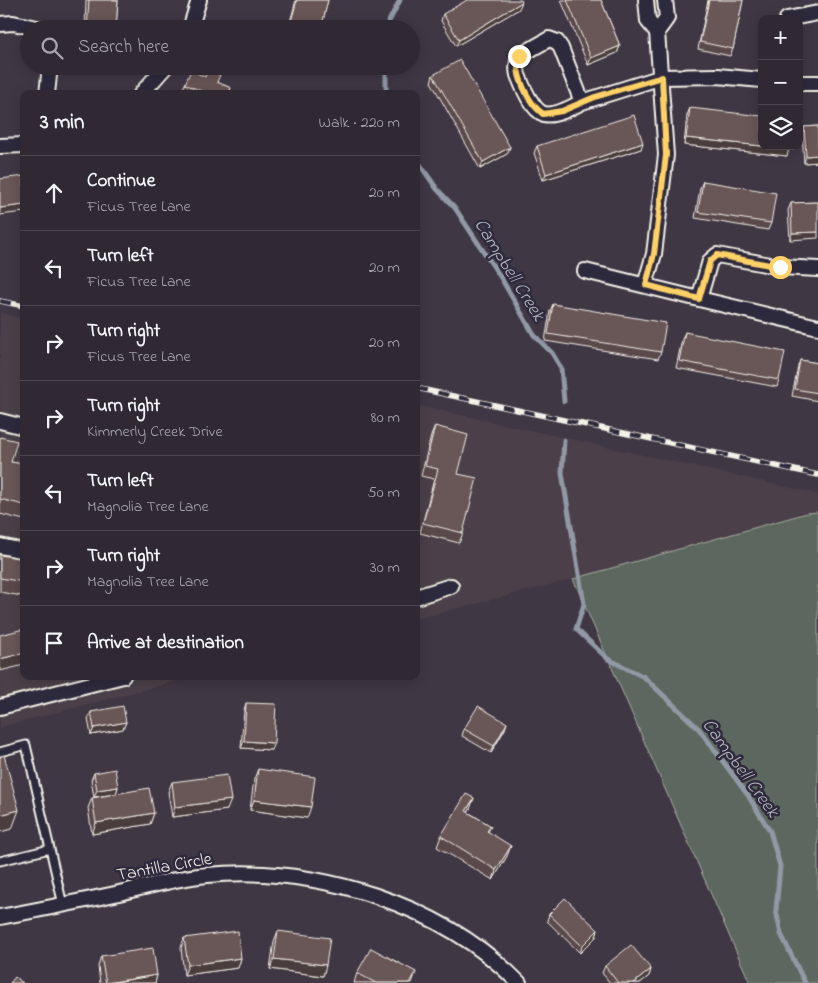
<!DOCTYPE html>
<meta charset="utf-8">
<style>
:root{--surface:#302934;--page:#3c3540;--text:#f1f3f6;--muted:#a8a6ac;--line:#4b454f}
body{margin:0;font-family:"Indie Flower",sans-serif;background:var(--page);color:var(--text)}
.controls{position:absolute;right:15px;top:15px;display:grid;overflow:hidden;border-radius:10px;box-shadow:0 2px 12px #0003}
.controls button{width:45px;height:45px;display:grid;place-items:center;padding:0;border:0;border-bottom:1px solid var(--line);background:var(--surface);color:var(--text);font:25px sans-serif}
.stop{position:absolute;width:15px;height:15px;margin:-11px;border:4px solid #ffd166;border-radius:50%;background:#fff}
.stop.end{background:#ffd166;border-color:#fff;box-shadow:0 1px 5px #0008}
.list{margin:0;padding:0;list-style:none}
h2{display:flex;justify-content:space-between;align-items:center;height:65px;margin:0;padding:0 20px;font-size:21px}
h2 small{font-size:16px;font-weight:400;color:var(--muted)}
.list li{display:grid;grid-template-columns:32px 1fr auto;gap:15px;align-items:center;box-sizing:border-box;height:75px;padding:0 20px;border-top:1px solid var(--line)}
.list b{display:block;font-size:19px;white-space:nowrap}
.list p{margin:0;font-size:16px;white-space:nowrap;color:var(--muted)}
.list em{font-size:16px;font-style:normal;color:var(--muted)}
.icon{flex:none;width:28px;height:28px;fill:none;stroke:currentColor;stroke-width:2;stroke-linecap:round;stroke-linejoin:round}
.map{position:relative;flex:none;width:818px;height:983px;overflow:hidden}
.search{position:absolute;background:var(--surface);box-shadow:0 2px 12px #0003;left:20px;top:20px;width:400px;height:55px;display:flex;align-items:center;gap:12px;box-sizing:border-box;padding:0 18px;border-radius:28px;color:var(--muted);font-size:19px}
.panel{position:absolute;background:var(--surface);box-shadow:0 2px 12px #0003;left:20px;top:90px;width:400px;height:590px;border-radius:10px}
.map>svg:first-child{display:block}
.built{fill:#4c404a}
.green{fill:#5b685e;stroke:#a8aca3}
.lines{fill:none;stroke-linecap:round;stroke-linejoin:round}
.stream{stroke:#9099a5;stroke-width:5}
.lane-casing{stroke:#f4f1e8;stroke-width:11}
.street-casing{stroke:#f4f1e8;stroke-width:18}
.lane{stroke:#2f2a3d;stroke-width:7}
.street{stroke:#2f2a3d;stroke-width:14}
.rail-casing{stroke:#f4f1e8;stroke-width:5.5}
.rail{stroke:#2f2a3d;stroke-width:4;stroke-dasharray:11;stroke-linecap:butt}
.wall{fill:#5a4a4b;stroke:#f4f1e8}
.shaded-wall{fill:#4a3c3d;stroke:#f4f1e8}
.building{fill:#695657;stroke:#f4f1e8}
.route{stroke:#ffd166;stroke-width:6}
.labels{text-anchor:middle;stroke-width:5;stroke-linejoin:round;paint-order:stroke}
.street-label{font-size:18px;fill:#f4f1e8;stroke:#2f2a3d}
.water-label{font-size:19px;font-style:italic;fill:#b2b6bb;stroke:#2f2a3d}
</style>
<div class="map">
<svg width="818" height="983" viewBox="0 0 818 983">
<rect width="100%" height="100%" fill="#403745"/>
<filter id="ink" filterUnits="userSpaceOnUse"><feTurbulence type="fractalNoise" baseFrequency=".02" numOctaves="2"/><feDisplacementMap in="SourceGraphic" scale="10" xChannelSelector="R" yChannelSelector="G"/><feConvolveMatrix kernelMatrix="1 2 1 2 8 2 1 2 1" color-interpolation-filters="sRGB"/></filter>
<g filter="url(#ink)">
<path class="built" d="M0,313L24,319V676H196L0,727Z
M416,405L818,494V512L807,513L573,579L416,619Z"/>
<path class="green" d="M818,512V983H750L573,579L807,513Z"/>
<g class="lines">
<path class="stream" d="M385,29L400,0
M386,66V94
M416,159L437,189L455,208L501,278L534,335L552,353L561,368L564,401
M564,440L562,473L584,604L576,629L608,659L644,677L699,729L747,794L770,831L780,866L776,910L781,934L805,983"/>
<defs>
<path id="lane" d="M0,752L26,745L63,905
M0,861L50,849"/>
<path id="street" d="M787,19L818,13
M0,24L13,23L42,29
M190,29L199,0
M657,32L667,18L665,0
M549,39L557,42L561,48L582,102C572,107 555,117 544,114C533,111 522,86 518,75C516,68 517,63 519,56Z
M799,83H818
M47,94L50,66
M141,94L166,66
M582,102L662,77L717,76L762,80
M0,146L24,145
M818,269L781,267L717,255L710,261L699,299L818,327
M585,271L699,299
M645,285L654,254L666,155L657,32L648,21L646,0
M0,421L24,427
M0,546L24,551
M416,597L451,586
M0,707L123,676
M0,917C38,910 77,902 115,894C145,887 176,878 207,875C316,865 442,904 519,983"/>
</defs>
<use href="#lane" class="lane-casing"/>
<use href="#street" class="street-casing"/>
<use href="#lane" class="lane"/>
<use href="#street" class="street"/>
<defs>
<path id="rail" d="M0,301L24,306
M416,388L818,475"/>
</defs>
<use href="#rail" class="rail-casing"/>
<use href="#rail" class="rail"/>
</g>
<path class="wall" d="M86,0H118L116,29H85Z
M296,0H328L321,29H288Z
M561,0H601L620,46L617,53L588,65Z
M708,0H743L733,49L730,56L698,49Z
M519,9L456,46L441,21L443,14Z
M291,66H311L309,71Z
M433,75L510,147L507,154L480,169L431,82Z
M217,82L231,88L229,94H190L182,90L185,84Z
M690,108L787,156L684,145L687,115Z
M818,126V162L804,163L802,134L804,127Z
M537,146L641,149L543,180L534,153Z
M703,181L771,223L768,230L695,218L700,188Z
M818,202L790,240L788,210L791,203Z
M553,304L661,352L658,359L545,341L550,311Z
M685,332L779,380L777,387L676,368L682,339Z
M800,360L818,363V401L792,396L798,366Z
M435,426L458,474L463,533L459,543L420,533L434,479L421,476L431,436Z
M0,437L11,462L24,464V520L0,514Z
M0,555L24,559V589L21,596L0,592Z
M246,703L271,750L241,748L244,710Z
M91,712L126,722L123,729L91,735L88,719Z
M464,729H505L491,753L462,736Z
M258,769L307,818L250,810L254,779Z
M94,773L118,787L116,794L94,797L91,780Z
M172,782L227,810L172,817L168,792Z
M92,798L154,813L150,824L92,834L88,808Z
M474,798L468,812L491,826L488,832L507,856L493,880L437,847L441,836Z
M549,914L598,930L596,937L580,953L547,921Z
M278,931L326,965L323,976L270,969L274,941Z
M184,938L241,958L238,968L184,975L181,948Z
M101,956L157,975L155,983H100L98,966Z
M605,966L651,969L649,976L640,983H610L602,973Z
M416,972L412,983H354L357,973Z"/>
<path class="shaded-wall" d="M522,2L519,9L456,46L459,40Z
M620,46L617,53L588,65L591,58Z
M84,66H114L112,73L83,72Z
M686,138L789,149L787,156L684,145Z
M643,143L641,149L543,180L546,174Z
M510,147L507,154L480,169L483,162Z
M818,155V162L804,163L806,156Z
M24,205V212L0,215V208Z
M818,232V238L790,240L792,233Z
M24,653V665L0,671V659Z
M126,722L123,729L91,735L94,728Z
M507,723L505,729L491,753L494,746Z
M244,741L274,743L271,750L241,748Z
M118,787L116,794L94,797L97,790Z
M474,798L470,809L462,821L466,811Z
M231,800L227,810L172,817L175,807Z
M254,800L311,807L307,818L250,810Z
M19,810L12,829L0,832V815Z
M154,813L150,824L92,834L96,823Z
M511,846L507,856L493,880L496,870Z
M598,930L596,937L580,953L582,946Z
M241,958L238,968L184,975L188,965Z
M274,959L326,965L323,976L270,969Z
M651,969L649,976L640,983H634Z
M157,975L155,983H110Z"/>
<path class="building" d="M89,0H118L116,29H87Z
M297,0H328L321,29H289Z
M467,0H521L522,2L459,40L443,14Z
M567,0H601L620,46L591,58Z
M709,0H743L733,49L700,42Z
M460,60L510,147L483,162L433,75Z
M191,70L205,77L208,70L220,75L217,82L231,88L228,94H208L185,84Z
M690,108L762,116V146L686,138Z
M634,115L643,143L546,174L537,146Z
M818,126V155L806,156L804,127Z
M765,146H790L789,149Z
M24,176V205L0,208V179Z
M703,181L776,193L771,223L698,212Z
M818,202V232L792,233L791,203Z
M553,304L666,323L661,352L548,334Z
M685,332L785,352L779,380L679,361Z
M800,360L818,363V393L795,389Z
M435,426L468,435L458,474L477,478L463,533L423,523L438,469L425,466Z
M0,437L17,441L11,462L24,464V505L0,499Z
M0,555L24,559V582L0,578Z
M24,629V653L0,659V635Z
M246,703L276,704L274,743L244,741Z
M123,706L126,722L94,728L91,712Z
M478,706L507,723L494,746L464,729Z
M4,755L19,810L0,815V757Z
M115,769L118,787L97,790L94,773Z
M258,769L315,777L311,807L254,800Z
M227,775L231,800L175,807L172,782Z
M149,788L154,813L96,823L92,798Z
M466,794L474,798L466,811L491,826L487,831L511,846L496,870L441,836Z
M565,898L598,930L582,946L549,914Z
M238,931L241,958L188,965L184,938Z
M278,931L330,938L326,965L274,959Z
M631,945L651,969L634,983H618L605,966Z
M153,948L157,975L106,983L101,956Z
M371,948L416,972L410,983H376L357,973Z
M15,977L23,983H10Z"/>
</g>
<g class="lines" filter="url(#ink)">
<path class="route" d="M519,56C514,74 528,103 543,114L562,111L595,97L662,77L666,155L654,254L646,285L699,299L710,261L717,255L780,267"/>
</g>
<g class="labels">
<g class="street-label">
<text transform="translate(164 866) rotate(-10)" y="6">Tantilla Circle</text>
</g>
<g class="water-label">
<text transform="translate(511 269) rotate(58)" y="7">Campbell Creek</text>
<text transform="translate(742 767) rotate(54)" y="7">Campbell Creek</text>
</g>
</g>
</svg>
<div class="controls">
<button>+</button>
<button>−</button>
<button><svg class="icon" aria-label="layers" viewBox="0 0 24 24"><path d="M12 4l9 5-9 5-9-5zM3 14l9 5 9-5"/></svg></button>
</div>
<div class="stop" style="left:780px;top:267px"></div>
<div class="stop end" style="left:519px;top:56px"></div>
<div class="search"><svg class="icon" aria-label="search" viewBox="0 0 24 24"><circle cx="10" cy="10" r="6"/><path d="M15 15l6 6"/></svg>Search here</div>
<section class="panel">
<h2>3 min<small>Walk · 220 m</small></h2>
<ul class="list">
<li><svg class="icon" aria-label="ahead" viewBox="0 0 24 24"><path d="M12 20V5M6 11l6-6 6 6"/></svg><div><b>Continue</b><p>Ficus Tree Lane</p></div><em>20 m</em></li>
<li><svg class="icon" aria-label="left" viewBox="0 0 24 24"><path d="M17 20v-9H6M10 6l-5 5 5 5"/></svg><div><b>Turn left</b><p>Ficus Tree Lane</p></div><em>20 m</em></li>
<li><svg class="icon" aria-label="right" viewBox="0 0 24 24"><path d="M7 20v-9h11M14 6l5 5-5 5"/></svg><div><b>Turn right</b><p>Ficus Tree Lane</p></div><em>20 m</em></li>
<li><svg class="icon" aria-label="right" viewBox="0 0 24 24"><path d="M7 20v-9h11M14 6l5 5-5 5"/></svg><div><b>Turn right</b><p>Kimmerly Creek Drive</p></div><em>80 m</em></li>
<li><svg class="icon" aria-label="left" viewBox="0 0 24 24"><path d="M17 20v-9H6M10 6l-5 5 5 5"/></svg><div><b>Turn left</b><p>Magnolia Tree Lane</p></div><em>50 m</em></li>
<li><svg class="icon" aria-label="right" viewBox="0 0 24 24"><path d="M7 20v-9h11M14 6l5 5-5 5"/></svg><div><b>Turn right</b><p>Magnolia Tree Lane</p></div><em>30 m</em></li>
<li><svg class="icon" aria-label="arrive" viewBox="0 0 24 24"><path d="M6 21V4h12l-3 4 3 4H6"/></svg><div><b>Arrive at destination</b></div></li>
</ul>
</section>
</div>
